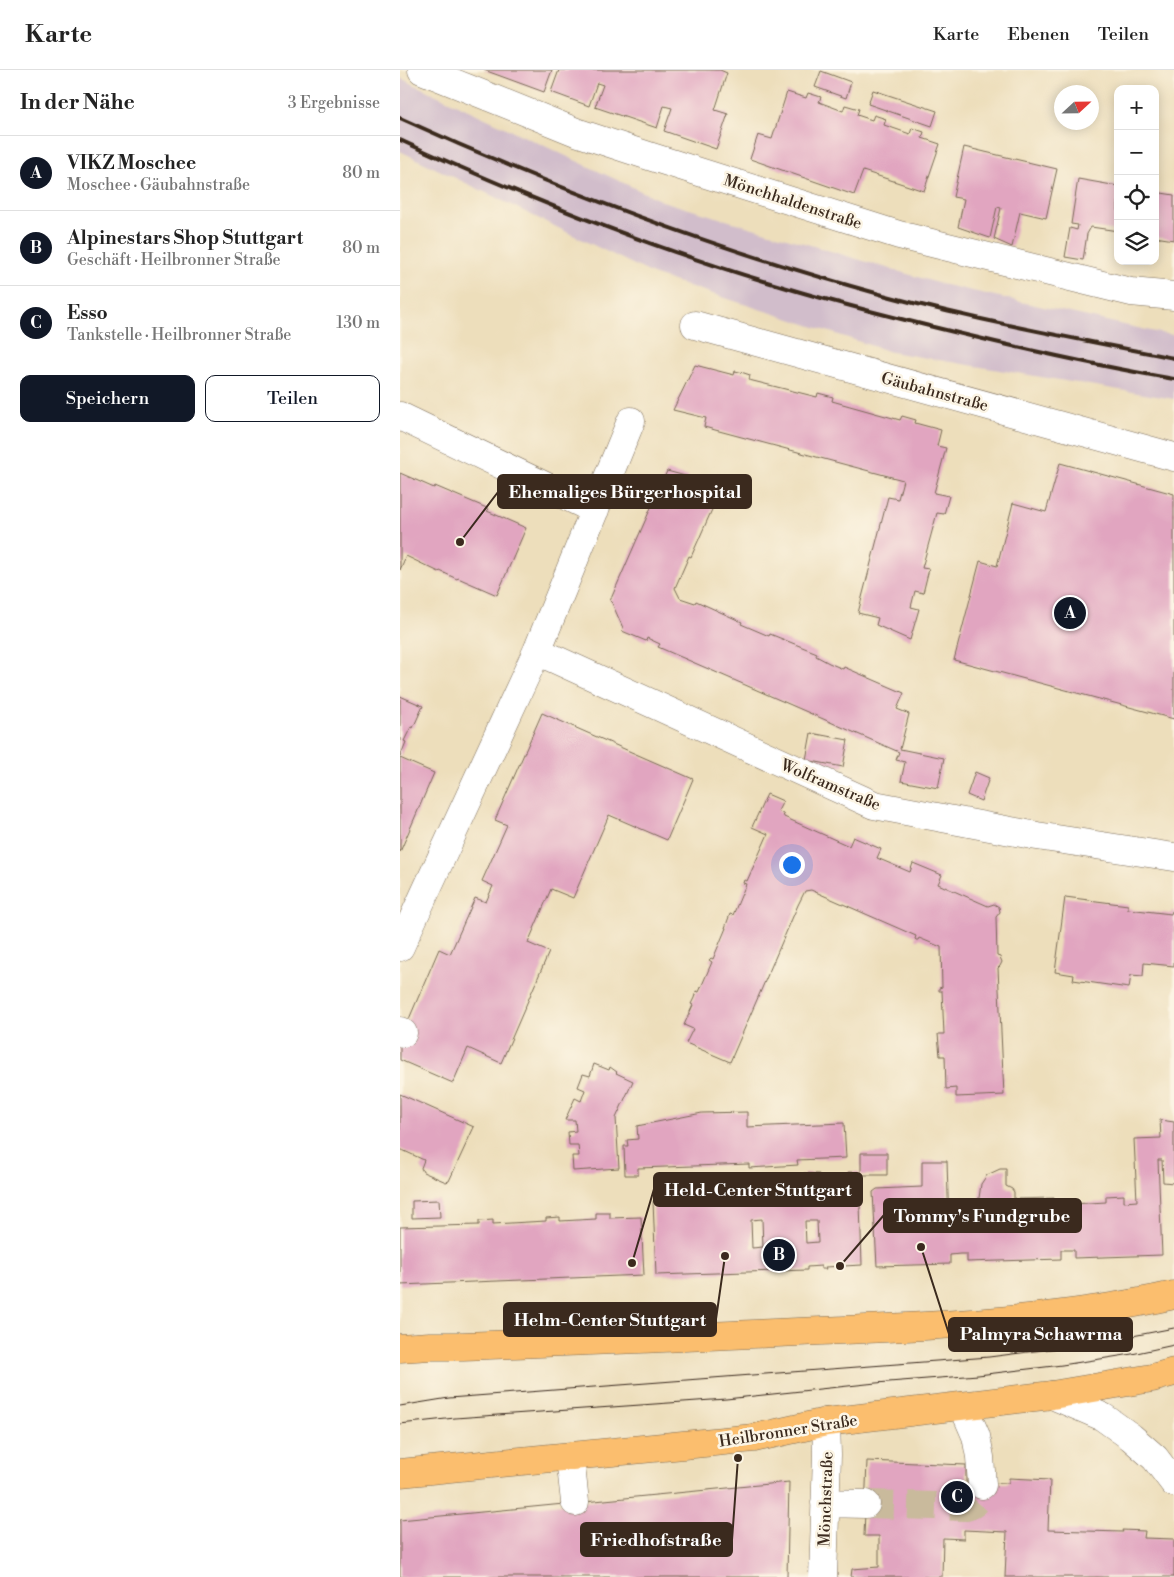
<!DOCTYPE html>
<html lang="de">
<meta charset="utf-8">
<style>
:root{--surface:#fff;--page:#f6f6f6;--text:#222;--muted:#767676;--line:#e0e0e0;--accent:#111827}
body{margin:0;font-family:"Libre Bodoni",serif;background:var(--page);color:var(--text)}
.controls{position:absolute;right:15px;top:15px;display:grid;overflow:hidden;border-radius:10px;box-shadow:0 2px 12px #0003}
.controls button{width:45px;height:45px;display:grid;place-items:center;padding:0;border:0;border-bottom:1px solid var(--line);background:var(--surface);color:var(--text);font:25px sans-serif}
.compass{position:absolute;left:654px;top:15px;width:45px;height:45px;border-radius:50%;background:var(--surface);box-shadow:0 2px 12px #0003;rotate:68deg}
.you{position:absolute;left:391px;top:794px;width:18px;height:18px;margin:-12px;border:4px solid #fff;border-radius:50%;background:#1a73e8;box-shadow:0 0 0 8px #1a73e833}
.badge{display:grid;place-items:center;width:32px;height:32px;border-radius:50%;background:var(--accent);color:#fff;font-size:16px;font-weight:700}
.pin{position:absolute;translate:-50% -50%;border:2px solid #fff;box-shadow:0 1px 5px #0006}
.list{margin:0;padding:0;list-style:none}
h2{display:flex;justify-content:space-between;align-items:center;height:65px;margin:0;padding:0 20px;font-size:21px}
h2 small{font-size:16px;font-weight:400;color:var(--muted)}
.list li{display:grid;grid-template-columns:32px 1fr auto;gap:15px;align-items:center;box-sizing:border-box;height:75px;padding:0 20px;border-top:1px solid var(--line)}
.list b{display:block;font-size:19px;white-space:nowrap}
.list p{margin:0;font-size:16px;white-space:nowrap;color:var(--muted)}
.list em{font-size:16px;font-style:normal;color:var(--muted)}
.actions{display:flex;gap:10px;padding:15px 20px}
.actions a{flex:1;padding:11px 0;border:1px solid var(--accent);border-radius:10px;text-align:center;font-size:18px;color:var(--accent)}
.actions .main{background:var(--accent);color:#fff}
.icon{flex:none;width:28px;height:28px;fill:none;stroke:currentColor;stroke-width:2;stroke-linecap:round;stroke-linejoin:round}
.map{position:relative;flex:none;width:774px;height:1507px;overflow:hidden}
header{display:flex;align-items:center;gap:30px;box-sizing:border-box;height:70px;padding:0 25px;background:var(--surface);border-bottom:1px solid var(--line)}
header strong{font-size:24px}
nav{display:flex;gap:28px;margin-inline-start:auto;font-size:18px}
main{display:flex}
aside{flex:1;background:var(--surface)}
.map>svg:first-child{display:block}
.railway{fill:#d1bdcb}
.building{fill:#e1a5c0;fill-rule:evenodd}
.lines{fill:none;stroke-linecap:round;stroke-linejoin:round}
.minor-tunnel{stroke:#c9ba9c;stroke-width:28;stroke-dasharray:28 14;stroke-linecap:butt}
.minor-casing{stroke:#796955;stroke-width:29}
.major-casing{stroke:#796955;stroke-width:29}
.minor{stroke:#fff;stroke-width:28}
.major{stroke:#fbbe6e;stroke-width:28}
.tram{stroke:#3b2a1e;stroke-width:1}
.rail{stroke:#3b2a1e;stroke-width:4}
.labels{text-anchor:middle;stroke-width:5;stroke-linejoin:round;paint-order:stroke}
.street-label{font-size:16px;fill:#3b2a1e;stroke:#fcf5e5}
.leader{fill:none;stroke:#3b2a1e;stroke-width:2}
.callout-dot{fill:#3b2a1e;stroke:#fcf5e5;stroke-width:2}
.callout{fill:#3b2a1e;stroke:#3b2a1e;stroke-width:2}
.callout-label{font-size:18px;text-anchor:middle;font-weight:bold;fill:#fff}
</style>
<header>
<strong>Karte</strong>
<nav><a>Karte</a><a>Ebenen</a><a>Teilen</a></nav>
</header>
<main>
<aside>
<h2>In der Nähe<small>3 Ergebnisse</small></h2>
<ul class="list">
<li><span class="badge">A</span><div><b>VIKZ Moschee</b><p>Moschee · Gäubahnstraße</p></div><em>80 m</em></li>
<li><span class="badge">B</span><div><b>Alpinestars Shop Stuttgart</b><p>Geschäft · Heilbronner Straße</p></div><em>80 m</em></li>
<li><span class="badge">C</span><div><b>Esso</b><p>Tankstelle · Heilbronner Straße</p></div><em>130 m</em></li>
</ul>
<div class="actions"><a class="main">Speichern</a><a>Teilen</a></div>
</aside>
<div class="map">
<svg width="774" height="1507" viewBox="0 0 774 1507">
<rect width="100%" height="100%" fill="#fcf5e5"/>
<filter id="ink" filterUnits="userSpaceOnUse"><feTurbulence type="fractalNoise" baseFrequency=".02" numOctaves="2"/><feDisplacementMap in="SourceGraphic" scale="10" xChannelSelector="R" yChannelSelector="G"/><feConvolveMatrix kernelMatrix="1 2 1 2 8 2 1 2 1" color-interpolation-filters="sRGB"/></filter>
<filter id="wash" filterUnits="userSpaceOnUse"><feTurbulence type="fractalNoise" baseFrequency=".0096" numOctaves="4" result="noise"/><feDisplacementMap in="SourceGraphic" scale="20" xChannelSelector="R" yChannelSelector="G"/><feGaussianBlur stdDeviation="1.12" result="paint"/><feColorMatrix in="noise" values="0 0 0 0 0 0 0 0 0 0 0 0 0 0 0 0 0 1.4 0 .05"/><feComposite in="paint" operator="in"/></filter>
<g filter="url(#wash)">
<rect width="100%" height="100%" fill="#eddebb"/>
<path class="railway" d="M0,8L262,131L541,214L760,263L774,265V329L491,282L255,205L0,81Z"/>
<g id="blocks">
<path class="building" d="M84,0H152L144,22Z
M159,0H320L327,3L315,40L328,44L316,79L264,61L272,38L264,36L257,58L195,37L203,15L197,13L189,36L151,22Z
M421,1L451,12L446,28L415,17Z
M473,20L537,41L532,56L468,34Z
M387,22L406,28L408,23L421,27L419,32L443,41L445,35L459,39L457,45L472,50L474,45L486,49L484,55L510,64L512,58L524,62L522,68L540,74L524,121L463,101L454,125L350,89L358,65L372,69Z
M564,77L657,99L646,148L620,142L612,177L594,169L601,138L597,137L590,168L558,157L564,129L553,127Z
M678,109L718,116V161L691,157L687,164L683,190L665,187L670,158L677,160L678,155L671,154Z
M755,122L774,125V170L755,167Z
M295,295L334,305L335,301L344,303L350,305L349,310L417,327L418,323L433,327L432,331L500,350L502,346L516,350L515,353L541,360L537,376L546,378L534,423L549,426L544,444L537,443L522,498L529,499L523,523L515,521L511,537L519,539L510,570L476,555L478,548L458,543L488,427L498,429L503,410L304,357L306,348L273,340Z
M660,393L774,424V649L554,590L580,491L597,496L613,433L646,442Z
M267,401L289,407L286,412L318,426L291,487L289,486L275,518L280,528L295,533L296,531L342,552L341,554L369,566L370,564L417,583L416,586L429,593L443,599L444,597L504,623L497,639L509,644L500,679L544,688L538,718L501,711L505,692L496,690L499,682L258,577L260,574L247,568L246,571L222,561L223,558L212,533L210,531Z
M0,403L34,418L35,416L89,439L87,441L126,458L97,525L58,508L57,509L40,501L39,502L6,486L0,500Z
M0,626L23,636L13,658L11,657L4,671L6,672L0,687Z
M142,643L293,709L267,770L209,745L173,828L151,819L128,873L149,882L101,993L68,978L53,1013L0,990V970L39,879L50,884L75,828L86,832L93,816L82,811L107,755L95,750Z
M411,663L448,670L443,697L406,690Z
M0,688L34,703L0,782Z
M575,702L589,708L581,731L567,725Z
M367,724L383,731L378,741L383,744L384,747L449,776L453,767L481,779L477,788L510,802L513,793L542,805L538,814L588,836L594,834L599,837L600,842L596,847L597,886L600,887L602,892L600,896L598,898L604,1025L556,1027V1018L546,1019L545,986H540L538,964H544L542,921H539V918L542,917L541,877L519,868L518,870H516L515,869L516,866L411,820L405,821L398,835L330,992L286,973L293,959L284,955L293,935L291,934L294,928L296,921L299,922L312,892L309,890L311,888L313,889L326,858H325L330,844L333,845L346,814L343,813L344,810L347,811L368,764L352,757Z
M665,827L728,835V839L771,844L772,841H774V896L744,893L743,906L731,905L729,918L673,910L674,905L655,902Z
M194,994L209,1000L210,997L217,1002L216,1003L233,1011L216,1048L219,1098L173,1101L172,1086H179L178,1075H169L168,1062L176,1061L175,1050H165L175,1028L181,1031L185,1020L178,1017L183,1004L190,1006Z
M0,1024L74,1057L49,1111L46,1112L23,1102L21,1098L24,1090L0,1079Z
M347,1042V1057L444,1053L446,1088L397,1090L398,1095L349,1098V1094L238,1098V1105H225L224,1076H228L227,1070L238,1069L237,1056L302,1043Z
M760,1050L774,1052V1113L763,1112L762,1090H758L762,1185L674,1188V1180H661V1189L567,1192V1184H560L550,1185V1194L477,1196L473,1122L477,1119L522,1117V1091H547L549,1159L567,1158V1148H585V1133H580L579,1128L581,1114L587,1105L600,1099H606V1116L612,1119L614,1122V1129L654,1128V1134H660V1143H672V1134L706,1132V1126L724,1125V1132L737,1131L734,1069L761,1068Z
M461,1083H487V1105H461Z
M448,1102H459L462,1195L425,1197L426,1199H421V1196L407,1197V1200L256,1205L253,1131L404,1125V1103L419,1104V1110H421L420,1124L448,1122ZM362,1149L363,1177L352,1178L351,1150ZM405,1151H417L418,1172L406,1173Z
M39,1130L40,1147L12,1148V1131Z
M196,1143H210V1148L241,1147L244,1205L0,1215V1157L79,1155V1151L93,1150V1154L146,1151V1148L160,1147V1151L196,1149Z
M467,1391L566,1395V1412L609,1413V1408L650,1410L648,1460L723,1462L722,1460L745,1461L744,1468L774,1469V1507H605L607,1462L564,1460V1469L543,1468L542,1507H451L452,1499L479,1497V1466H464Z
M389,1412L387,1507H0V1450Z"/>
</g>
</g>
<g filter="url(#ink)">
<use href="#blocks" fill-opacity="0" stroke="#796955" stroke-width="1"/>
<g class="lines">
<path class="minor-tunnel" d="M466,1434L566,1437C579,1434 580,1426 582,1415"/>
<defs>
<path id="minor" d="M22,0L176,62L252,87L499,165L731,222L774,226
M295,255L774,387
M0,346L195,440
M137,581L474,735L637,766L774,787
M0,877L137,581L231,351
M0,961L3,963
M652,1325L703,1347L731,1367L755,1388L774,1413
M563,1336L576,1366L580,1387L582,1415
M170,1387L175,1432
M425,1433L466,1434
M423,1507L427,1385L426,1352"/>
<path id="major" d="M0,1278L30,1276H63C182,1271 302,1267 421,1261C540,1256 658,1251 774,1225
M0,1403L354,1368L426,1352L652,1325L752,1308L774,1302"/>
</defs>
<use href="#minor" class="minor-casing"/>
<use href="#major" class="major-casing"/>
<use href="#minor" class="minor"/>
<use href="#major" class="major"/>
<path class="tram" d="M0,1336L49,1328L589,1287L691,1274L774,1258
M0,1354L55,1348L326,1329L476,1313L578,1305L662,1295L732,1284L774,1275"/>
<path class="rail" d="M0,48C156,119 317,180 483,225C579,251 676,269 774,288
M0,70C122,126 248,177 377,215C438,234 500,249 562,264C632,281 703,297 774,309"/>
</g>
</g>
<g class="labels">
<g class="street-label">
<text transform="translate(393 131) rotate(18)" y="6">Mönchhaldenstraße</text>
<text transform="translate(535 321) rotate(15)" y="6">Gäubahnstraße</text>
<text transform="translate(431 714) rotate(23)" y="6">Wolframstraße</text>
<text transform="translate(388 1360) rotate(-9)" y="6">Heilbronner Straße</text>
<text transform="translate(425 1429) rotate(-88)" y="6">Mönchstraße</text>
</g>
</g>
<path class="leader" d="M60 472L98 422M232 1193L254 1119M440 1196L484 1145M325 1186L316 1249M521 1177L549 1264M338 1388L332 1470"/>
<g class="callout-dot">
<circle cx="60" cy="472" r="5"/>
<circle cx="232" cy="1193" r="5"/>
<circle cx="440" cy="1196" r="5"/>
<circle cx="325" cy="1186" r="5"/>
<circle cx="521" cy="1177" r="5"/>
<circle cx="338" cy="1388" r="5"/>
</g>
<g class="callout">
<rect x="98" y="405" width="253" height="33" rx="5"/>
<rect x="254" y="1103" width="208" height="33" rx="5"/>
<rect x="484" y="1129" width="197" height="33" rx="5"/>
<rect x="104" y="1233" width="212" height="33" rx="5"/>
<rect x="549" y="1248" width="183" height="33" rx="5"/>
<rect x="181" y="1453" width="151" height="33" rx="5"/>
</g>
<g class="callout-label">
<text x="225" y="428">Ehemaliges Bürgerhospital</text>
<text x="358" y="1126">Held-Center Stuttgart</text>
<text x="582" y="1152">Tommy's Fundgrube</text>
<text x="210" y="1256">Helm-Center Stuttgart</text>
<text x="641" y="1270">Palmyra Schawrma</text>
<text x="256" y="1476">Friedhofstraße</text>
</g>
</svg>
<div class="controls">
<button>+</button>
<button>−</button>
<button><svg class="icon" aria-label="locate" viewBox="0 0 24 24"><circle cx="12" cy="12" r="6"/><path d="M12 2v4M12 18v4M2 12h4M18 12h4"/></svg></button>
<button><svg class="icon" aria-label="layers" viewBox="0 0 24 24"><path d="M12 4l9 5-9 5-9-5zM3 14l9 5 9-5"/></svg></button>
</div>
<svg class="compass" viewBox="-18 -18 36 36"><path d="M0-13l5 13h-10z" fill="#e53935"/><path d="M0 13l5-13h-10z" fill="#767676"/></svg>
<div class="you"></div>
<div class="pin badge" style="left:670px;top:543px">A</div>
<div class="pin badge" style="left:379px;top:1185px">B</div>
<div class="pin badge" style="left:557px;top:1427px">C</div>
</div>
</main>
